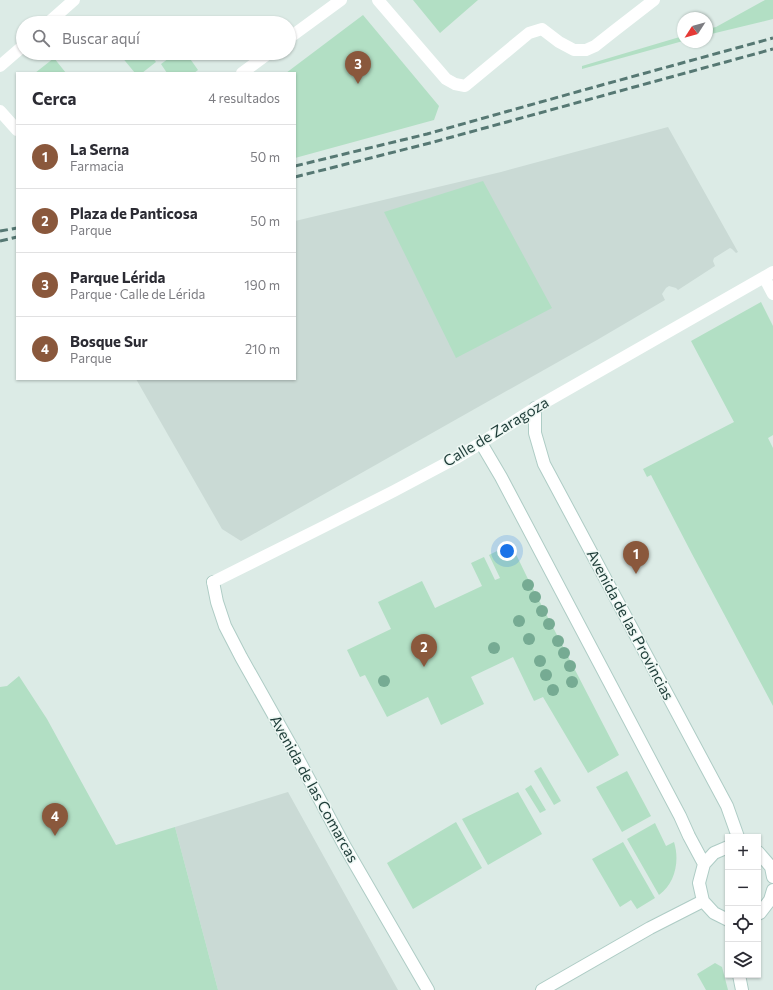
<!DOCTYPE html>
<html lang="es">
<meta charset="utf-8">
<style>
:root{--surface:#fff;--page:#f2f2f3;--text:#2b2b33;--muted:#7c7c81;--line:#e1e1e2;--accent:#8a583c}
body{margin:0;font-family:Commissioner,sans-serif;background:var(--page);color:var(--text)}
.controls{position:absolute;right:12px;bottom:12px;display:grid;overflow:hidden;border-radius:0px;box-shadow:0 1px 3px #0004}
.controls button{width:36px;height:36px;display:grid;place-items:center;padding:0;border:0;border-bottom:1px solid var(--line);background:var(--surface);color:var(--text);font:20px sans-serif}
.compass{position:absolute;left:677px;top:12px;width:36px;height:36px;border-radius:50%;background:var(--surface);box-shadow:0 1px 3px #0004;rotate:234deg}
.you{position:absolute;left:507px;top:551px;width:14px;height:14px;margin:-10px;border:3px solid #fff;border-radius:50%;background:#1a73e8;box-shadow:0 0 0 6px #1a73e833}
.badge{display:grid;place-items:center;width:26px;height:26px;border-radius:50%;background:var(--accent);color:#fff;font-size:13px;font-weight:700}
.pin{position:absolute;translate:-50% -33px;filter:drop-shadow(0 1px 2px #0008)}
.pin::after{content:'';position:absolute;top:21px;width:14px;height:12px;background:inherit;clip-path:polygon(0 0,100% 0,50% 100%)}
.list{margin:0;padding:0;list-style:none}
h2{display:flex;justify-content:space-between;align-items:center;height:52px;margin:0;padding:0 16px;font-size:17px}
h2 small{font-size:13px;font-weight:400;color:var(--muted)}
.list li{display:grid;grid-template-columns:26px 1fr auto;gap:12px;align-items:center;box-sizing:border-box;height:64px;padding:0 16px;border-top:1px solid var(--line)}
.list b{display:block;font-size:15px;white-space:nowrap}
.list p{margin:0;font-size:13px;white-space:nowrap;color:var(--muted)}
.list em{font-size:13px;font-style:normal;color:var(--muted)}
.icon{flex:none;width:22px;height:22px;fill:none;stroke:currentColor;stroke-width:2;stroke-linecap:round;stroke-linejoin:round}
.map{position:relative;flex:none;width:773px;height:990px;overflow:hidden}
.search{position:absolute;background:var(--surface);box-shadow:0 1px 3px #0004;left:16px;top:16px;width:280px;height:44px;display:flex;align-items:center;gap:10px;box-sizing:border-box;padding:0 14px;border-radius:22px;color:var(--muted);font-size:15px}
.panel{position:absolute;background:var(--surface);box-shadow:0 1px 3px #0004;left:16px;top:72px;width:280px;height:308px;border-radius:0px}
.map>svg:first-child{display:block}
.built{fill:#cadad5}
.green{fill:#b2dfc4}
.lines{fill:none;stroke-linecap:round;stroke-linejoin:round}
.secondary-casing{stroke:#aeccc5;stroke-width:14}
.street{stroke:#fff;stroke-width:12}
.secondary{stroke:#fff;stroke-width:12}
.rail{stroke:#567873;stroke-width:3;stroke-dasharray:8 4;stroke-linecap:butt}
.tree{fill:#76ab93}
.labels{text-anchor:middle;stroke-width:3;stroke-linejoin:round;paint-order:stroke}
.street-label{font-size:15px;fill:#1d3b37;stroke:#edf7f3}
</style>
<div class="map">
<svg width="773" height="990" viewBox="0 0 773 990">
<rect width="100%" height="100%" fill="#dcebe6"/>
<path class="built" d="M668,127L738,252L736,253L732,249L730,248L714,258L713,261L715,266L678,290L676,288L669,286L666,288L662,294L665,300L597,340L241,541L222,529L136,379H295V221L501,172Z
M288,792L398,990H218L175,827Z"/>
<path class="green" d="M413,0H478L440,33Z
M765,0H773V19L707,35V29L716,27Z
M363,15L439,106L434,120L295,158V73H286Z
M683,36V41L582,69V66Z
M125,53H149L156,62L142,73H135L121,56Z
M176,53H186L198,70L194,73H167L161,64Z
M54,58L66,73H35Z
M483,181L552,308L456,358L384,212Z
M761,302L773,326V435L768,438L773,448V706L692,554L651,475L647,477L643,469L734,422L691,341Z
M511,544L527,577L619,755L588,773L543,697L534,701L513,657L471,677L484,704L441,725L428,697L387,717L365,675L360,677L347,650L391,629L378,602L422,581L435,608L482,586L471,563L484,557L495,580L500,578L489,555Z
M19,676L47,719L116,845L175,827L218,990H0V687L7,686Z
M541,767L561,801L554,805L534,771Z
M627,771L651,816L622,832L596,787Z
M531,785L546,810L540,813L525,789Z
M518,792L542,834L488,865L462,819Z
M456,822L482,868L413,909L387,863Z
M655,823L666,846L674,842C680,861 675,884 659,895L627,839Z
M623,842L655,898L637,909L631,900L620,907L592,859Z
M715,963L722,967L728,990H706L697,974Z"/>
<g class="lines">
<defs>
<path id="secondary" d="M535,408V433L544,464L727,806L738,837
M481,443L501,477L680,816L689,836L704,864
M213,582L217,602L225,626L241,657L295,753L344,845L428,990
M728,847L714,853L704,864L699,883L703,901L714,913L728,920
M758,852L771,867L773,877
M758,914L760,913L770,900L773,890
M739,975L742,990
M542,990L650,928L703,901"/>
</defs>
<use href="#secondary" class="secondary-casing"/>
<path class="street" d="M378,0L446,79L455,84L465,86L529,33L542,29L559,42L574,50H586L595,46L614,31L654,0
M48,23L74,0
M289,38L341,0
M0,66L23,46
M242,73L269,53
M0,111L17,130
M764,277L773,294
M213,582L325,526L394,491L456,458L481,443L535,408L773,272"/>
<use href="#secondary" class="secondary"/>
<path class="rail" d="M295,166L427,134L580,91L773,38
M295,177L430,143L773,49
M0,231L17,228
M0,241L17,237"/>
</g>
<g class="tree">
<circle cx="528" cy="585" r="6"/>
<circle cx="535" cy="597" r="6"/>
<circle cx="542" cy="611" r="6"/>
<circle cx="519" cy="621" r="6"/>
<circle cx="549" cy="624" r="6"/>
<circle cx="529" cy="639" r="6"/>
<circle cx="558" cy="641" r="6"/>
<circle cx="494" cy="648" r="6"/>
<circle cx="564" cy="653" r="6"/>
<circle cx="540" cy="661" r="6"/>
<circle cx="570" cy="666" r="6"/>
<circle cx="546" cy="675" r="6"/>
<circle cx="384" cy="681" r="6"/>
<circle cx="572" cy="682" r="6"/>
<circle cx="553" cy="690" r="6"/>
</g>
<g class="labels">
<g class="street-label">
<text transform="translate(496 432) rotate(-31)" y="5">Calle de Zaragoza</text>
<text transform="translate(630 625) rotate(62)" y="5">Avenida de las Provincias</text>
<text transform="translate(314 789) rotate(61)" y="5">Avenida de las Comarcas</text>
</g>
</g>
</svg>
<div class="controls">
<button>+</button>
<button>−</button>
<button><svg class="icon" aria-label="locate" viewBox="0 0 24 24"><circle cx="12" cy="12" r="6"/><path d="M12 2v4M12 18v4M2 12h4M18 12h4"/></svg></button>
<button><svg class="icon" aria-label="layers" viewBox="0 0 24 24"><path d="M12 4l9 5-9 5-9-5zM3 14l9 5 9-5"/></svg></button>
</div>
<svg class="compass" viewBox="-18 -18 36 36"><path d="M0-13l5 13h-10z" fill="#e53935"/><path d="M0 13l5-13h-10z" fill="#7c7c81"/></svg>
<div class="you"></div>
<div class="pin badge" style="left:636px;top:574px">1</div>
<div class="pin badge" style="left:424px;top:667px">2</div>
<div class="pin badge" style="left:358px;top:84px">3</div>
<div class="pin badge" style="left:55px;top:836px">4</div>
<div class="search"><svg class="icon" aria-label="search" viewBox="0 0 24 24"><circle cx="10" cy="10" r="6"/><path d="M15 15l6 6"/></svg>Buscar aquí</div>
<section class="panel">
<h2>Cerca<small>4 resultados</small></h2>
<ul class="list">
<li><span class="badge">1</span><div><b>La Serna</b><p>Farmacia</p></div><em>50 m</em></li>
<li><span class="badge">2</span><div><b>Plaza de Panticosa</b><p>Parque</p></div><em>50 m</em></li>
<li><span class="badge">3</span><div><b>Parque Lérida</b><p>Parque · Calle de Lérida</p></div><em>190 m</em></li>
<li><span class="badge">4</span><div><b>Bosque Sur</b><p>Parque</p></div><em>210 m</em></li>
</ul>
</section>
</div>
